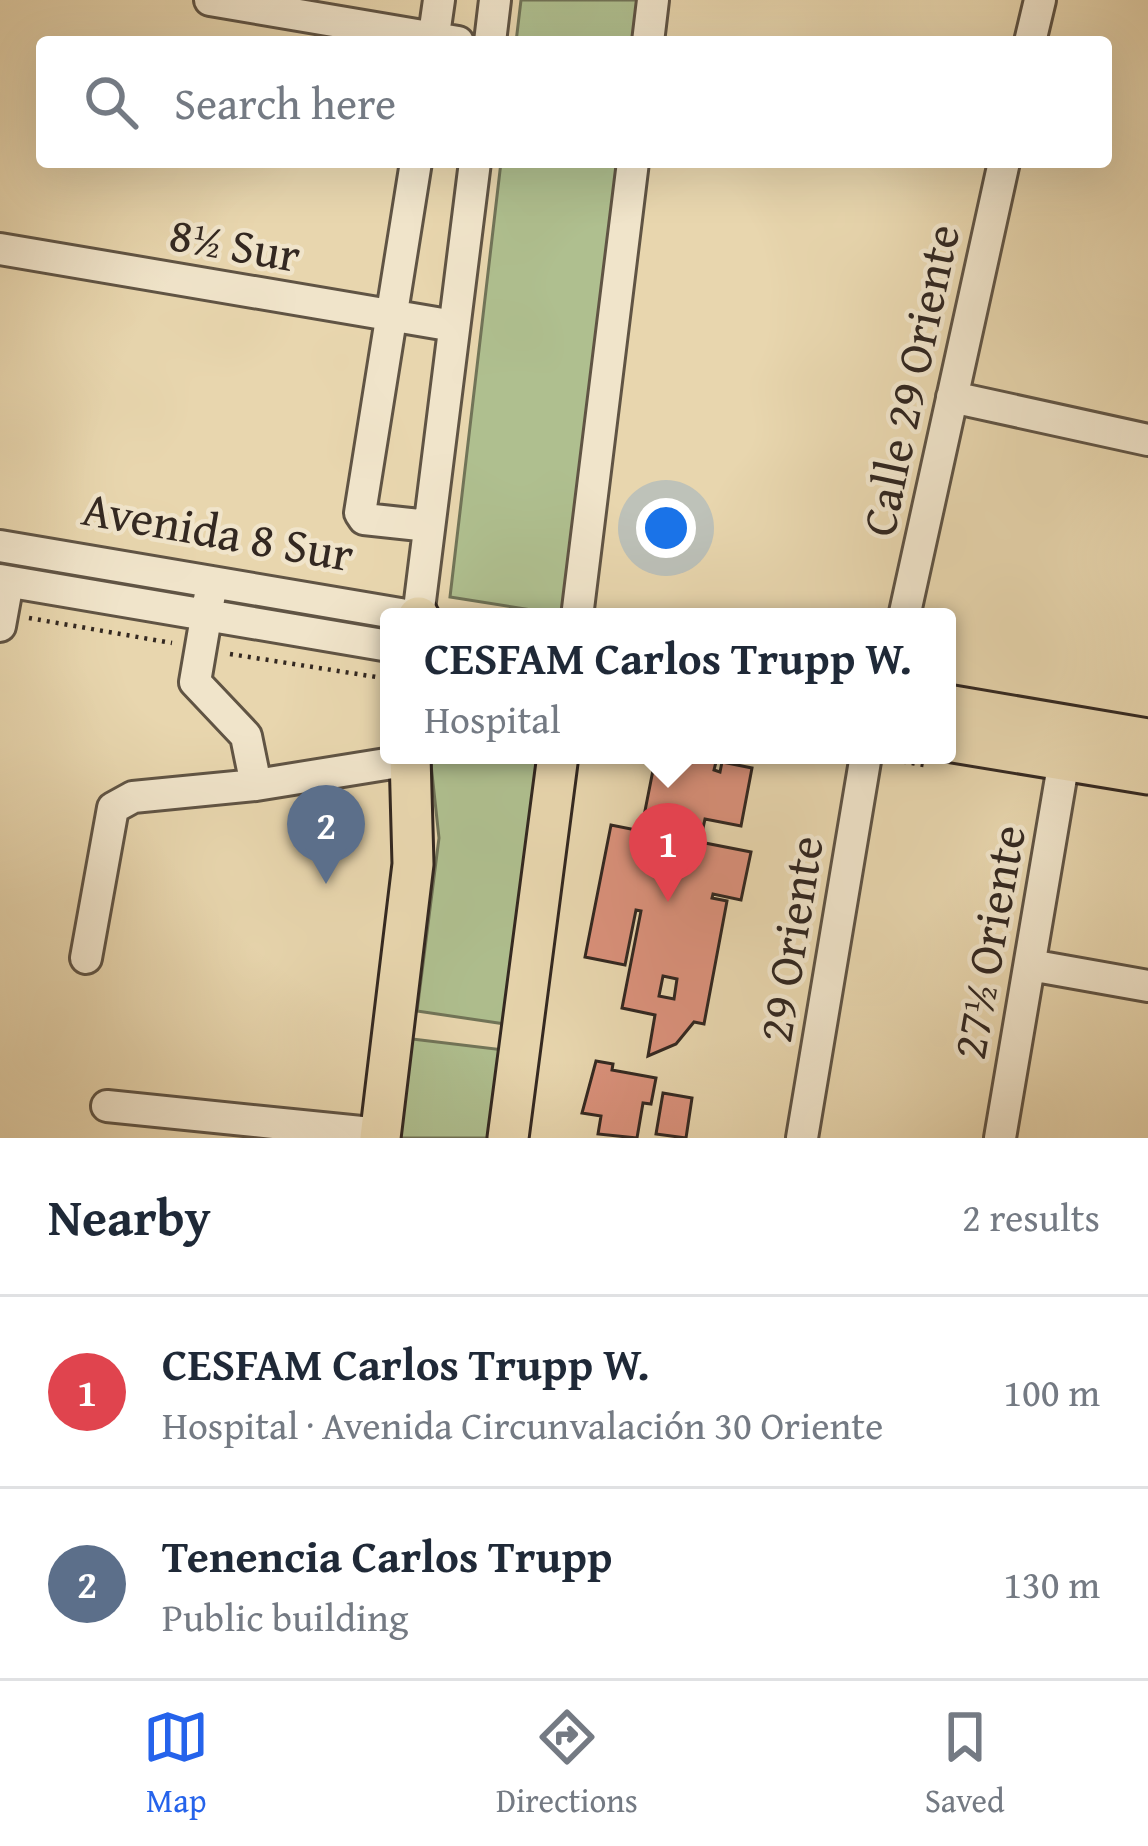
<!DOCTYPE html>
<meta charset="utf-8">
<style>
:root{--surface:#fff;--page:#f6f6f7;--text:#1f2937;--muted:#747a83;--line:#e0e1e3;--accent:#2563eb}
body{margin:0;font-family:"Gentium Book Plus",serif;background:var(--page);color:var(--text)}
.you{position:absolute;left:666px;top:528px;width:42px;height:42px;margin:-30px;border:9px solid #fff;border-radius:50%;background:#1a73e8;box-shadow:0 0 0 18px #1a73e833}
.badge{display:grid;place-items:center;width:78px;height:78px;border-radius:50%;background:var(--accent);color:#fff;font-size:39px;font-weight:700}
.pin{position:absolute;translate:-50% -99px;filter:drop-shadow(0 3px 6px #0008)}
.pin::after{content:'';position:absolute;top:63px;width:42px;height:36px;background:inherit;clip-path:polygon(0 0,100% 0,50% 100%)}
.popup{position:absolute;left:380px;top:608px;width:576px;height:156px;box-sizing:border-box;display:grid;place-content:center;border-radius:12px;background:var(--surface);filter:drop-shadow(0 3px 9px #0005);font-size:39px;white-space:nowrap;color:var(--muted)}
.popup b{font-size:45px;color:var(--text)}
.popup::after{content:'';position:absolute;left:50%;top:100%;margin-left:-24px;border:24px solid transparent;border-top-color:var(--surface)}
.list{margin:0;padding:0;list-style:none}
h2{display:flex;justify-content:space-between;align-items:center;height:156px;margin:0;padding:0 48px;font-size:51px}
h2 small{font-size:39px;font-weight:400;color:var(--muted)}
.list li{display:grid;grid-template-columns:78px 1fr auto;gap:36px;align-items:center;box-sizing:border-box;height:192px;padding:0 48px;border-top:3px solid var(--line)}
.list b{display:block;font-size:45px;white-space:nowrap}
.list p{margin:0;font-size:39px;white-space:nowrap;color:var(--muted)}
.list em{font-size:39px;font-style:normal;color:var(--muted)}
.icon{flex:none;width:66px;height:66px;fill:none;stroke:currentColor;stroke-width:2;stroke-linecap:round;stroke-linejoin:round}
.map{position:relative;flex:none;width:1148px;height:1138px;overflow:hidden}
.search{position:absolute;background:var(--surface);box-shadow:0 12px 48px #0002;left:36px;right:36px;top:36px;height:132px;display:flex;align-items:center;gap:30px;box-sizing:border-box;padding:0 42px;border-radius:12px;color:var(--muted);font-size:45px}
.sheet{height:540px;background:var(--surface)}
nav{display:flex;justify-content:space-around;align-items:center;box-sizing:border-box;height:168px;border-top:3px solid var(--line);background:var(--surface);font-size:33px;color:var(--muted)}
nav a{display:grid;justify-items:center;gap:6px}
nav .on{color:var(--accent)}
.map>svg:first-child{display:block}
.green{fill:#afbf8f;stroke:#717458;stroke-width:3}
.building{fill:#da917b;stroke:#332821;stroke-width:3;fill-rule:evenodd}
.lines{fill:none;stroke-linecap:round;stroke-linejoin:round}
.minor-casing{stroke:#605444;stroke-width:36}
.major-casing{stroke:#332821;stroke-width:45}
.path{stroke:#332821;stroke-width:4.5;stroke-dasharray:3 6;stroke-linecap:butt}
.minor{stroke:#f0e4ca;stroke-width:30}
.major{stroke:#e8d6ae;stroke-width:39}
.labels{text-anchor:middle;stroke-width:9;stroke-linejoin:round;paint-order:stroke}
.street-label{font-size:48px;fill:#332821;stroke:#f0e4ca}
</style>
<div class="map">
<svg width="1148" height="1138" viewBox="0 0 1148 1138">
<rect width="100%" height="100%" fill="#e8d6ae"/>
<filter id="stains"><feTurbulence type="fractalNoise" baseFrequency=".00167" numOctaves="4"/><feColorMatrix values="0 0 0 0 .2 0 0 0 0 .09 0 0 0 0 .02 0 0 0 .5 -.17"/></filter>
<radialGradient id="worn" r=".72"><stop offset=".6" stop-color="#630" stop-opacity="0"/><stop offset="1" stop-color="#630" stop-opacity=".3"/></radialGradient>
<path class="green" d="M521,0H638L633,42H516Z
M501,162H618L563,615L450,597Z
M430,755H540L505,1024L417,1011L439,838Z
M404,1038L504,1050L493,1138H392Z"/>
<path class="building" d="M656,755L716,762L714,770L720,772L722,762L752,768L741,826L705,819L700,842L751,852L741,900L713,894L712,898L727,901L704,1024L694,1022L676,1044L648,1056L655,1015L622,1008L641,911L636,910L625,965L585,957L611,825L641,831ZM663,976L677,979L674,999L659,996Z
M596,1061L613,1064L612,1070L656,1078L651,1104L643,1103L637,1138L598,1134L601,1116L582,1113Z
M663,1093L692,1098L686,1138L656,1134Z"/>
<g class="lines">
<defs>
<path id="minor" d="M210,0L458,42
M433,42L439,0
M490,42L495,0
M648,42L653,0
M1030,42L1040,0
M416,162L360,513L364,519L429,526
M0,249L454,326
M952,397L1148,440
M0,546L418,617L475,162
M0,580L389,646
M577,617L633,162
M904,617L1004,162
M0,626L8,582
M256,785L411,760
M86,958L113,808L133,797L256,785L246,736L195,682L212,582
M1030,965L1148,986
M107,1106L381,1134
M802,1138L866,755
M1000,1138L1064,760"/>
<path id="major" d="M418,617H419
M947,705L1148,739
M947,741L1148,774
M380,1138L413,864L410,755
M508,1138L558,755"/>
</defs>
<use href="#minor" class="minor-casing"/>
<use href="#major" class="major-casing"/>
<path class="path" d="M29,618L172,643
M230,654L389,679
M894,760L924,765"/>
<use href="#minor" class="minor"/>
<use href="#major" class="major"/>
</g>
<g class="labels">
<g class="street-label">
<text transform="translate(235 244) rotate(10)" y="17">8½ Sur</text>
<text transform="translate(910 380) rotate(-78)" y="17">Calle 29 Oriente</text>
<text transform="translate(218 531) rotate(10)" y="17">Avenida 8 Sur</text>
<text transform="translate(790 939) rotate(-81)" y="17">29 Oriente</text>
<text transform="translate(988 942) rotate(-80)" y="17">27½ Oriente</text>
</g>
</g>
<rect width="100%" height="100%" filter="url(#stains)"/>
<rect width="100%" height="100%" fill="url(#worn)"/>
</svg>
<div class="you"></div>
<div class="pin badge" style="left:668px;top:902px;background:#e0444e">1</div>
<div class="popup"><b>CESFAM Carlos Trupp W.</b>Hospital</div>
<div class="pin badge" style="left:326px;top:884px;background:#5c6f8a">2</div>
<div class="search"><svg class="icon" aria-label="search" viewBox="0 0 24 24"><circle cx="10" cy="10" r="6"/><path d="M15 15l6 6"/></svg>Search here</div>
</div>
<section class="sheet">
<h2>Nearby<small>2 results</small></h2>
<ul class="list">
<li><span class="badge" style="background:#e0444e">1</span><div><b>CESFAM Carlos Trupp W.</b><p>Hospital · Avenida Circunvalación 30 Oriente</p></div><em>100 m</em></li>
<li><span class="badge" style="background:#5c6f8a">2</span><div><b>Tenencia Carlos Trupp</b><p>Public building</p></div><em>130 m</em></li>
</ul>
</section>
<nav>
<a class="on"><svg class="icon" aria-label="map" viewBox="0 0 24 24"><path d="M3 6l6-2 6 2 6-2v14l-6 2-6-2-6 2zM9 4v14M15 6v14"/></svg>Map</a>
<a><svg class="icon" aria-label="directions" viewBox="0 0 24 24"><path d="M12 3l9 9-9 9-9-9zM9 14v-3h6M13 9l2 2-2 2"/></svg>Directions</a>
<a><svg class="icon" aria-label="saved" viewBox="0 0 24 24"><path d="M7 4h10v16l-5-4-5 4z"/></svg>Saved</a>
</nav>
